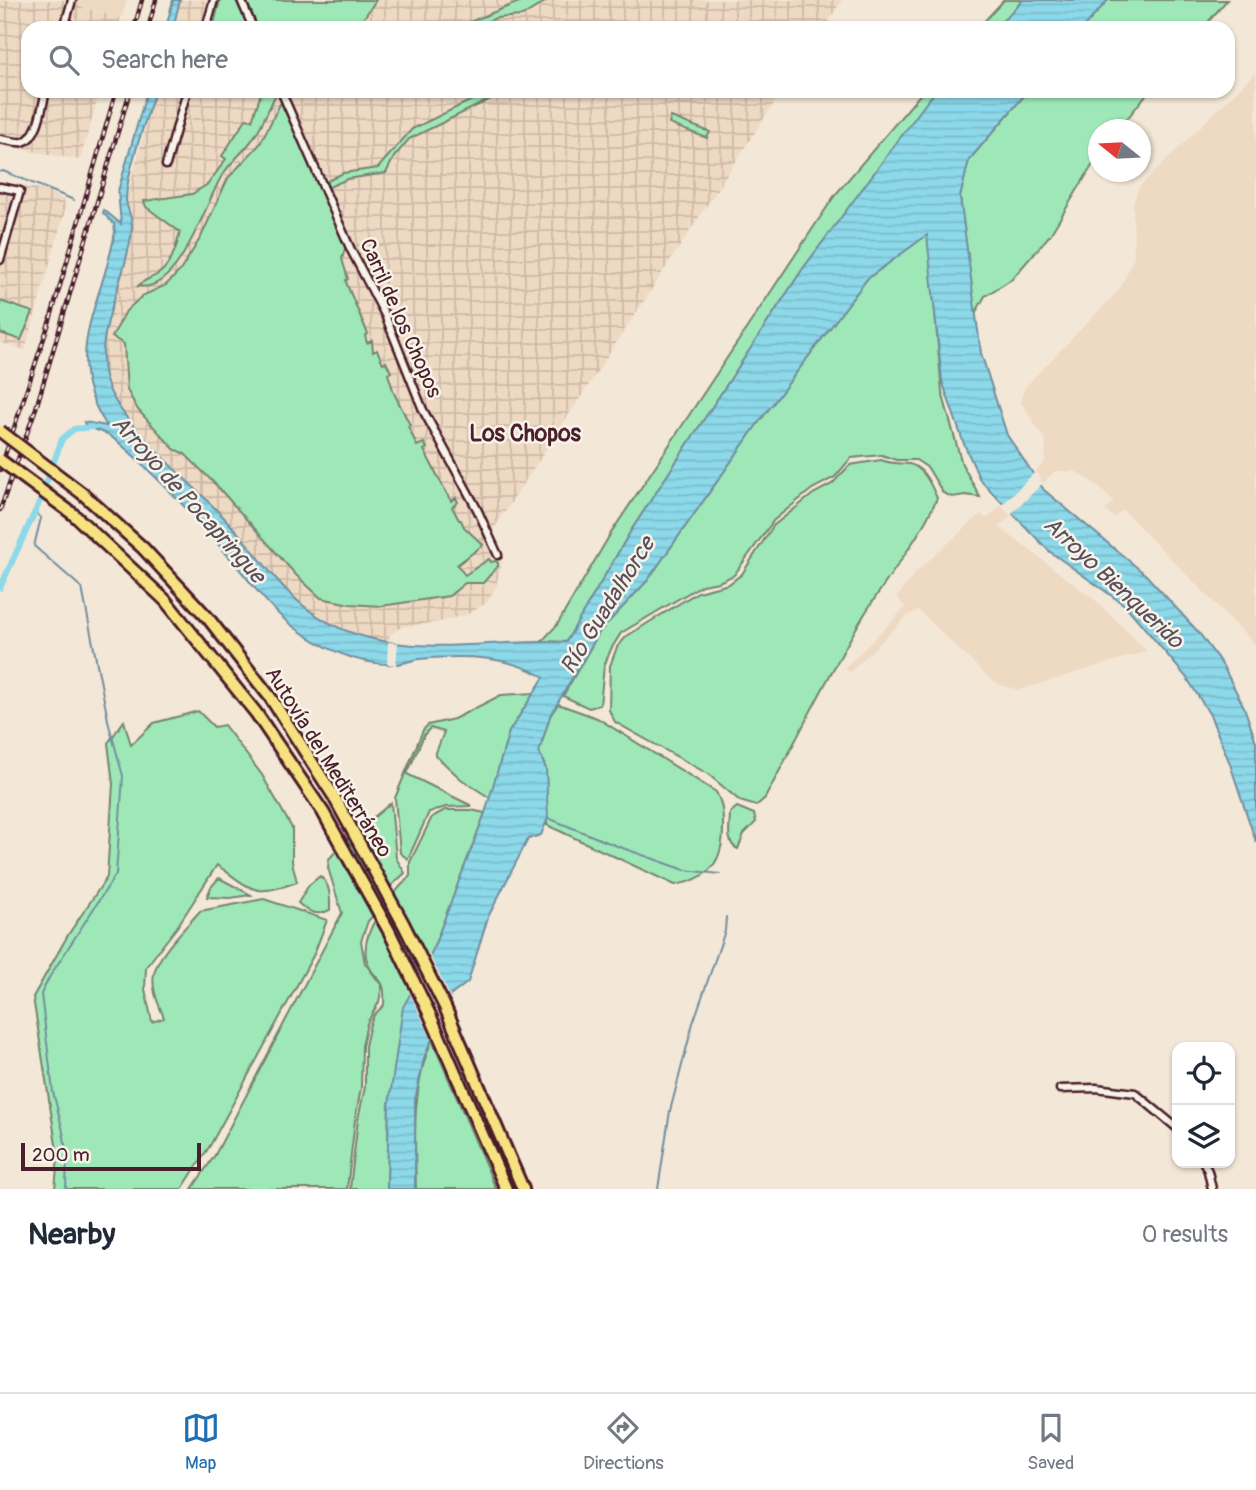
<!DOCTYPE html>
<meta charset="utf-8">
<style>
:root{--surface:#fff;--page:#f2f2f3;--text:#1f2937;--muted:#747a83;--line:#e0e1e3;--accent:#1f6fb2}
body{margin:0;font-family:Pangolin,sans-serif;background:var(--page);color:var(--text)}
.controls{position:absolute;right:21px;bottom:21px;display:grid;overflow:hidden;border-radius:14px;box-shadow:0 2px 5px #0004}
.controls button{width:63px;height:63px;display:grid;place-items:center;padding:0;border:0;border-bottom:2px solid var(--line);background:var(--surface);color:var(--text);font:35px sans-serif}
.compass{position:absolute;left:1088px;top:119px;width:63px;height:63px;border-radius:50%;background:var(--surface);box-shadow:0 2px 5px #0004;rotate:288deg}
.scale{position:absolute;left:21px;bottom:18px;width:180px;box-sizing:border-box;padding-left:7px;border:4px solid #4a1f2b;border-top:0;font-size:19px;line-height:24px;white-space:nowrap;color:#4a1f2b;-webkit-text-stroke:5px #f7f3e8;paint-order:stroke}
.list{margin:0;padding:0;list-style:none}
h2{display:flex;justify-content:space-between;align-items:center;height:91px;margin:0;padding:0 28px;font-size:30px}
h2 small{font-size:23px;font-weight:400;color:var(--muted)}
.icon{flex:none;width:38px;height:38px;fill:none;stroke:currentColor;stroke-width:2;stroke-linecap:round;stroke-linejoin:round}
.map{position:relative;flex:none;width:1256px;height:1189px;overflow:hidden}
.search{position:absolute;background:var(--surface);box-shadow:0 2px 5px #0004;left:21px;right:21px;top:21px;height:77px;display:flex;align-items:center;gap:18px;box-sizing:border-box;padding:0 24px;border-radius:21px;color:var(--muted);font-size:26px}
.sheet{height:203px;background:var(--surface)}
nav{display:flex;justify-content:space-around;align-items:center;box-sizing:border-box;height:98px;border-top:2px solid var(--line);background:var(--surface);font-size:19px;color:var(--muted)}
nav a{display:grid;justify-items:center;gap:4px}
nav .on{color:var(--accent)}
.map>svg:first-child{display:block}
.built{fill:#eed9c3}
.industrial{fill:url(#industrial-grid)}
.green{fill:#9ee8b7;stroke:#748471;stroke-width:2}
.water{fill:url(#water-rules);stroke:#728f9e;stroke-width:2}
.pier{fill:#f3e7d7}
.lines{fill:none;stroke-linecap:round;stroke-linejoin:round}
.stream{stroke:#728f9e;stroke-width:2}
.canal{stroke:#8cd9ea;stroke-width:6}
.minor-casing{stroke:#4a1f2b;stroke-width:11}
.motorway-casing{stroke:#4a1f2b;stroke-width:16}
.minor{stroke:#f7f3e8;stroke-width:6}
.motorway{stroke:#f7e281;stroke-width:10}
.rail-casing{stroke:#4a1f2b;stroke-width:4.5}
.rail{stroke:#f7f3e8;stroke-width:2;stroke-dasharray:5;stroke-linecap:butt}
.motorway-bridge-casing{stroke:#4a1f2b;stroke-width:16;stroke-linecap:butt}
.motorway-bridge{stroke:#f7e281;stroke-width:10}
.labels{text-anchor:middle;stroke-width:5;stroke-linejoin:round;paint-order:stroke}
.street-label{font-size:21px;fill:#4a1f2b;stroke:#f7f3e8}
.neighbourhood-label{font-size:23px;font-weight:bold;fill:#4a1f2b;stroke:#f7f3e8}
.water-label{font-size:23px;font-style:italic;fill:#5a4e5b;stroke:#f7f3e8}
</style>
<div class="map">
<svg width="1256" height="1189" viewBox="0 0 1256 1189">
<defs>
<pattern id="industrial-grid" width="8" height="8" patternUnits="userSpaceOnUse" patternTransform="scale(1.75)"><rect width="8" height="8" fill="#eed9c3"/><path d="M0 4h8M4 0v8" fill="none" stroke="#cebaa8"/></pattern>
<pattern id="water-rules" width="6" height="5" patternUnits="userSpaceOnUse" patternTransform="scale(1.75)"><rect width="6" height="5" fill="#8cd9ea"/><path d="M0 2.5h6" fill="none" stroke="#7abac9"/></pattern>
</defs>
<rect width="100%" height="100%" fill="#f3e7d7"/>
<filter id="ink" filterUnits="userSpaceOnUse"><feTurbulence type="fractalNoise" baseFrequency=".0143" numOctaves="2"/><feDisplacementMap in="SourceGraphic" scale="14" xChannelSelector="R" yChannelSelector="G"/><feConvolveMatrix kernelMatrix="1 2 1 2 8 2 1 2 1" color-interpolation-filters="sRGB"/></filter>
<g filter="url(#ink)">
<path class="built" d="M80,0H127L121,18L78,5Z
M1256,72V645L1123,510L1114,518L1105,510L1114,501L1097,485L1075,471H1055L999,527L1095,600L1147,651L1019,690L1001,685L989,678L918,610L908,615L850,672L845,668L905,608L897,597L916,572L981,514L987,519L1045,462L1046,441L1020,401L1026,386L1120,289L1134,257L1133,203L1139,187Z"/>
<path class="industrial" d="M0,0H80L79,6L121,18L118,28H28V91H100L80,160L0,145Z
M181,0H842L824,28H173Z
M155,91H782L491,533L503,557L496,586L488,602L468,614L439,622L401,627L390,635L388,642L366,638L340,629L304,608L287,593L230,524L131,423L113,398L102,362V341L129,250L132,224L126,200Z
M0,182L50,191L64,201L66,207L25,350L0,342Z"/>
<path class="green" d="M220,0H236L249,28H213Z
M246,0H376L357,28H258Z
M524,0H548L522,16L496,18L470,28H455Z
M1004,0H1023L996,28H978Z
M1108,0H1227L1203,28H1083Z
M262,91L277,92C268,109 261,130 249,144C240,155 229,164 221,177C206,203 178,295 138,286C145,279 150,279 158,274C171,266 177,246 180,232L146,207L144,201L192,194L208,184L226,159L222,156L246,119L252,120Z
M490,91H507L409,139L394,157L386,173L347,179L327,188L324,183L343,173L378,168L412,129Z
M923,91H936L802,270L632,529L566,642L542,641L557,625L611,533L835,195Z
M1028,91H1149L1119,129L1098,130V156L1050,235L1012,279L985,296L975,314L960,197L969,160Z
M281,102L346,245L342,259L348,279L346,280L347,285L368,334L365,336L367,343L372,341L373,352L377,350L383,363L386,362L391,372L388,374L394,393L410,425L408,426L417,446L424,443L427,448L424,450L447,494L451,501L456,498L458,502L452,507L459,520H461L464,527L483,545L457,565L465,575L489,559L491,562L495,561L498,563V566L483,583H465L449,596L381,606L350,604L321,598L296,575L217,486L185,454L174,449L138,410L127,390L124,344L112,337L126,311L142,296L166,285L180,271L201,237L228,178L260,144Z
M671,117L710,132L707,138L669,124Z
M928,234L942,392L962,464L980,497L965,495L952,497L943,493L928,468L916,460H896L882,455L851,458L835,477L812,489L774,520L734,575L719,582L702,585L621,633L611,649L604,666L600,705L589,708L563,696L600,631L647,581L756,426L867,279Z
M0,301L33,312L21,340L0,333Z
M881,460C891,464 898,463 909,464C924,467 931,485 937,498C919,540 888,576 864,615C828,675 798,737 765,798L756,806L740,801L708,774L615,722L609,710L610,666L617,647L627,636L698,592L729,584L742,574L773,526L813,494L832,484L850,465Z
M534,693L509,732L490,798L461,779L435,755L444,732L430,728L424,735L407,774L472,806L446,807L429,812L408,859L400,853L395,798L423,730L428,725L454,719L501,695Z
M558,704L597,718L716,792C722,803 723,811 723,824C724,860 711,879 675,885L547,825L546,769L539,752L550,716Z
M198,711L214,727L224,725L262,775L292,828V862L297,882C253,898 253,890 217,865L177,927L146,967L145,989L152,1022L164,1018C159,1005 151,989 154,974C157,955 187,926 200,911L264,899L327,920L314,954L211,1144L182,1189H55L58,1157L33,997L68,935L107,877L113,784L108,743L124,721L131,745L154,723Z
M391,803L396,858L405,873L390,887L380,908L368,921L361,941L365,963L382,986L379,1002L367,1023L362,1046L361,1088L355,1120L347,1189H192L215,1155L342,913L328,868L329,859L363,821L374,817Z
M737,807L754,814L756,822L744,834L738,849C725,844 730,825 730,813Z
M445,810H471L485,813L428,962L389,1104L387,1189H350L358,1119L365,1087V1046L370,1024L374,1015L384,1005C386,972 375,985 367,961C358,932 391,896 410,876V862L432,817Z
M320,876C331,885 330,897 330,910C318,917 308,912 298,903L309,885Z
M219,878L251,895L230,898L207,897L211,887Z
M432,1040L496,1189H416C415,1138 411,1087 432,1040Z"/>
<path class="water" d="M173,0H180L173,28H166Z
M1023,0H1108L1083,28H996Z
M147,91H155C146,120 127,170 126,199C126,207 132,216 132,225C132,233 130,243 128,251C118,299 86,352 114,399C140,443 195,485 230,524C274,572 295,618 365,637C428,655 500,639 566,642L632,529L802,270L929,99L936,91H1028L969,160L960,197L981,353L1007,435L1044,490L1146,575L1199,633L1223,666L1244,707L1256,742V842L1229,761L1210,715L1187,678L1126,606L1049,551L980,480L964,444L942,381L927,235L867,279L756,426L647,581L600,631L550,716L539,752L546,769L548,818L541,835L528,839L488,917L468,982L450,996L424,1058L415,1100V1189H387L389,1104L403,1007L428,962L485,813L509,732L544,677C506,655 463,655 420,659C411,660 403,664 394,664C358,666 319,646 291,625C268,607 249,580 230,558C202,524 171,491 139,461C123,446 109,430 86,428L84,422L107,426C59,355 103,304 115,232L114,224L103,213L104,210L121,224L118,191Z"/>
<path class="pier" d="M1036,471L1043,483L1010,515L1001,506Z
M388,642L398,643L396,665L387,664Z
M428,952L452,1000L434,1044L408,990Z"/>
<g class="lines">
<path class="stream" d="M0,172L3,171L74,200
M35,512L41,518L34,546L82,588L109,725L123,776L116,874L50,976L41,994L53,1092L62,1127L67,1153L66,1189
M548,818L617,846L685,870L720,874
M658,1189L670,1111L693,1023L725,931L726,917"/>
<path class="canal" d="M0,588L39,503L62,439L74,429L92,427"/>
<defs>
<path id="minor" d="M241,0L253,28
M64,28L72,0
M206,28L214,0
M281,91L351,250L385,315L423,410L477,509L498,555
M0,139C7,140 16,143 23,142C39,137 42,105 46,91
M166,165L187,91
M0,187L20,191L0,260
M1060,1089L1096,1088L1135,1093L1177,1128
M1204,1163L1208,1171L1212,1189"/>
<path id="motorway" d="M83,494L143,548L208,618L270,697L333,795L404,925L445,1007L523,1189
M73,514L165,600L256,713L323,812L389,931L430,1015L506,1189"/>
</defs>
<use href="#minor" class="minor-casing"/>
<use href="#motorway" class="motorway-casing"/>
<use href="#minor" class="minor"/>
<use href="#motorway" class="motorway"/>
<defs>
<path id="rail" d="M134,28L142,0
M148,28L156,0
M0,470L51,317L116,91
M0,510L36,408L130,91"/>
</defs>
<use href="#rail" class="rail-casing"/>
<use href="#rail" class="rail"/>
<defs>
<path id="motorway-bridge" d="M0,431L83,494
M0,460L73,514"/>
</defs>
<use href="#motorway-bridge" class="motorway-bridge-casing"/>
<use href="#motorway-bridge" class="motorway-bridge"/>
</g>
</g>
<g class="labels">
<g class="street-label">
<text transform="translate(401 318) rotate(66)" y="7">Carril de los Chopos</text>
<text transform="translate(329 762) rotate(58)" y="7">Autovía del Mediterráneo</text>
</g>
<g class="neighbourhood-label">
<text x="525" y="441">Los Chopos</text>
</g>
<g class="water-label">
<text transform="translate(189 499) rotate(48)" y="8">Arroyo de Pocapringue</text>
<text transform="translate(1114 582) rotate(43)" y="8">Arroyo Bienquerido</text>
<text transform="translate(607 605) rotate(-58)" y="8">Río Guadalhorce</text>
</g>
</g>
</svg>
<div class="controls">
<button><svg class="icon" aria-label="locate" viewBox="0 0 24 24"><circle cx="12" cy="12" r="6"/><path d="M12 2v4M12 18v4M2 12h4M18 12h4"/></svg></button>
<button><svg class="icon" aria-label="layers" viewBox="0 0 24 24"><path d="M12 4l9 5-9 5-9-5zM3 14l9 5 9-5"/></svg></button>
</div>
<svg class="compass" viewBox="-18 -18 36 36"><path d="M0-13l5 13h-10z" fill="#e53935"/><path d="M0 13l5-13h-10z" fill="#747a83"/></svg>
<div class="scale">200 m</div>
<div class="search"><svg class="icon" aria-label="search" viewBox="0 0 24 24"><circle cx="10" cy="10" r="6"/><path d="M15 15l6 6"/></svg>Search here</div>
</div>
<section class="sheet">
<h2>Nearby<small>0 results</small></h2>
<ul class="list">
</ul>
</section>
<nav>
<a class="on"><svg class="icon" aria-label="map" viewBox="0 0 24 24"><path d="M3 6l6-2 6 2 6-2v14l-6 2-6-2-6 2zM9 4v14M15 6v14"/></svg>Map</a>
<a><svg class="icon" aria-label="directions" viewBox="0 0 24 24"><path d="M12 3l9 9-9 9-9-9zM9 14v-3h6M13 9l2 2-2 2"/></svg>Directions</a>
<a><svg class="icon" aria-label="saved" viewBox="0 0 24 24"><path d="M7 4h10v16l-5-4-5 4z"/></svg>Saved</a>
</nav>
